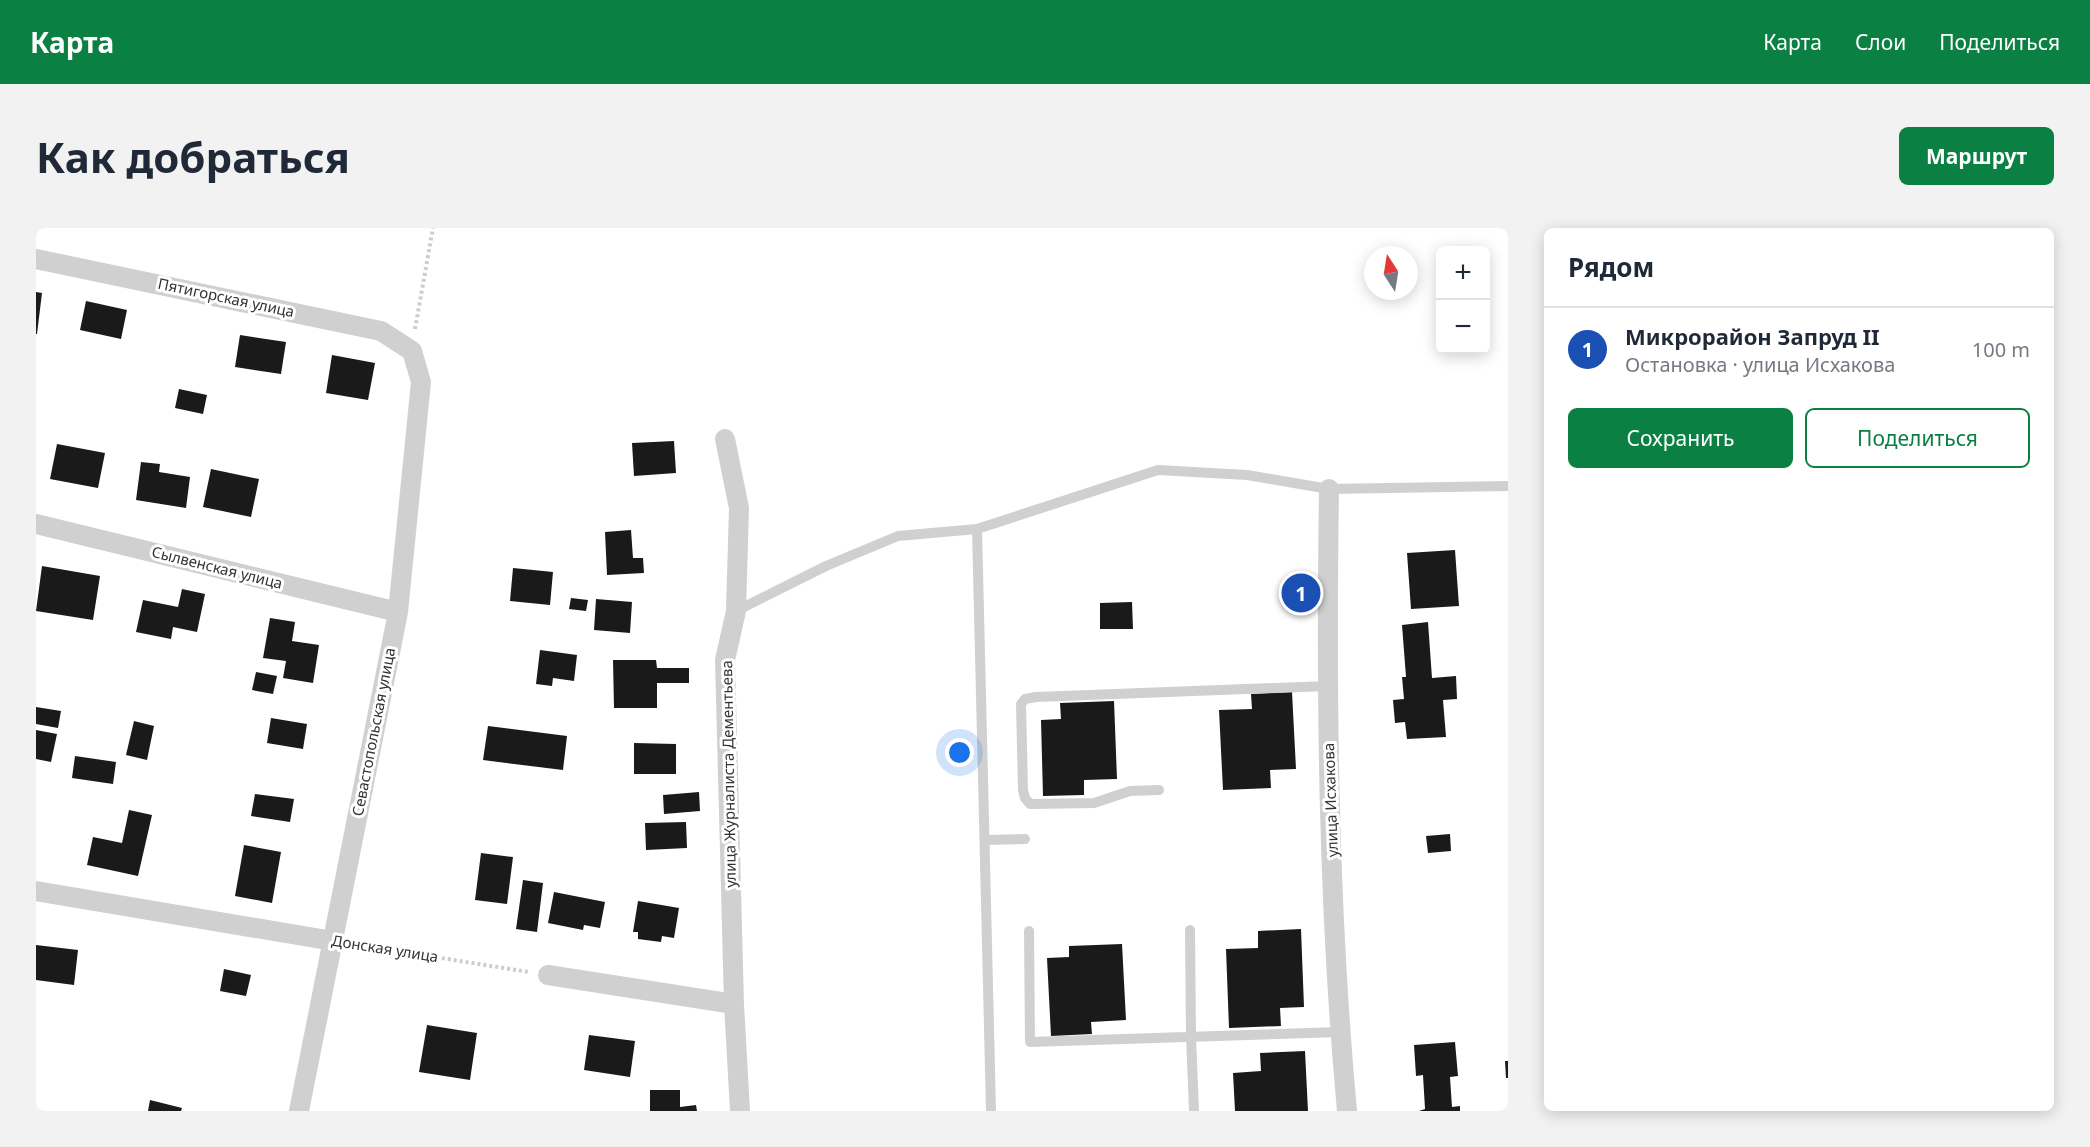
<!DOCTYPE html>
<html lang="ru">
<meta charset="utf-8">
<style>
:root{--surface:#fff;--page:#f2f2f3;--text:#1f2937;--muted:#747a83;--line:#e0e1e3;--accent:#0b8043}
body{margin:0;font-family:"Noto Sans",sans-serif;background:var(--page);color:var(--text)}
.controls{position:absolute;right:18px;top:18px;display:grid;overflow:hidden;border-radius:9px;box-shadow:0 3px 15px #0003}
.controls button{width:54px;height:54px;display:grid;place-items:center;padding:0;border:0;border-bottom:2px solid var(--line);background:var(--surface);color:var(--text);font:30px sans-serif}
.compass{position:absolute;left:1328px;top:18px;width:54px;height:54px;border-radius:50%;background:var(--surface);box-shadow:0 3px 15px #0003;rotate:348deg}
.you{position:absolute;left:924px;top:525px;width:21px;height:21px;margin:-15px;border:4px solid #fff;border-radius:50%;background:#1a73e8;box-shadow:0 0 0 9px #1a73e833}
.badge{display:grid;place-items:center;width:39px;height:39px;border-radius:50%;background:var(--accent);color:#fff;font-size:20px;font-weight:700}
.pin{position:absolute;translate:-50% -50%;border:3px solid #fff;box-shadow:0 2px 6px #0006}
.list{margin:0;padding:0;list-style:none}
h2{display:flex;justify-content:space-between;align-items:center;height:78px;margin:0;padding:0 24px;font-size:26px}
h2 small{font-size:20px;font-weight:400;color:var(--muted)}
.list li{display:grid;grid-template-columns:39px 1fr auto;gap:18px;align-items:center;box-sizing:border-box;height:84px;padding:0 24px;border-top:2px solid var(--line)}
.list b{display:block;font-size:22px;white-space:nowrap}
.list p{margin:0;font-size:20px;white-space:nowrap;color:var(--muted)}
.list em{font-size:20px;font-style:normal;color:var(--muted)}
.actions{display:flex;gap:12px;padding:18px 24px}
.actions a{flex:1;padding:14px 0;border:2px solid var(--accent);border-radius:9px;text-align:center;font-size:21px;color:var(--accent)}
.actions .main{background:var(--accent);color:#fff}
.map{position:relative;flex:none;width:1472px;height:883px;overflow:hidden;border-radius:9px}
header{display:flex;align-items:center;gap:36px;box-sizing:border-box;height:84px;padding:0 30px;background:var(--accent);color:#fff}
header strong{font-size:28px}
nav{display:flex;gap:33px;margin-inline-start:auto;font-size:21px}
.intro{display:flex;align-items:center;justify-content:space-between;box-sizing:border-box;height:144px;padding:0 36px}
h1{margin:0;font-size:42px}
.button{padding:15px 27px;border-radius:9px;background:var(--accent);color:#fff;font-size:21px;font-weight:700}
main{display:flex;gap:36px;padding:0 36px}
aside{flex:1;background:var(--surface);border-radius:9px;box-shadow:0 3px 15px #0003}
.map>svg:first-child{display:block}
.building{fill:#1a1a1a}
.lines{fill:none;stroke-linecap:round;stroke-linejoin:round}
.path{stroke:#cdcdcd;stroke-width:4;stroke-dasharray:3 3;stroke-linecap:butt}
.service{stroke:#d0d0d0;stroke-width:10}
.minor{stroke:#d0d0d0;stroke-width:20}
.labels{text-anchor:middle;stroke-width:6;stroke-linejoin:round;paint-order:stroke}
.street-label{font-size:15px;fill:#333;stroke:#fff}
</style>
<header>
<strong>Карта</strong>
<nav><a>Карта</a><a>Слои</a><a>Поделиться</a></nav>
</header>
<div class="intro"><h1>Как добраться</h1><a class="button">Маршрут</a></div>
<main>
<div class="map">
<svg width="1472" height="883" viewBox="0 0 1472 883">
<rect width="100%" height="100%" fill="#fff"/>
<path class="building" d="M0,64L6,65L1,106H0Z
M50,73L91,82L85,111L44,102Z
M204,107L250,114L245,146L199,139Z
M296,127L339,135L332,172L290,165Z
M143,161L171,167L167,186L139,180Z
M638,213L640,245L598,248L596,215Z
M21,216L69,225L62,260L14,251Z
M105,234L124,236L123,244L154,249L150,280L100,272Z
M175,241L223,251L215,289L167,279Z
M595,302L597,330H607L608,345L571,347L569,304Z
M1419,322L1423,378L1375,381L1371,325Z
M6,338L64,348L57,392L0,383Z
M477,340L517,344L514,377L474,373Z
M146,361L169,366L161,404L137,399L135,411L100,404L107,372L142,379Z
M535,370L552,372L550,383L533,381Z
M560,371L596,374L594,405L558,402Z
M1096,374L1097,401H1064V375Z
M234,390L259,394L256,413L283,417L277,455L247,450L250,433L227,430Z
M1392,394L1396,450L1420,448L1421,471L1407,472L1410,509L1371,511L1369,494L1359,495L1357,472L1368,471L1366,449H1370L1366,397Z
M504,422L541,427L538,453L517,450L516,458L500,456Z
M577,432H620L621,440H653V455H621V480H578Z
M220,444L241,448L237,466L216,462Z
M1256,464L1260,541L1234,542L1235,560L1187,562L1183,482L1216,481L1215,466Z
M1078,473L1081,551L1048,552V567L1007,568L1005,492L1025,491L1024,475Z
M0,479L25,483L22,500L0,496Z
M235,490L271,496L267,521L231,515Z
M98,493L118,498L111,532L90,527Z
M452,498L531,508L527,542L447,532Z
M0,502L21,506L15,534L0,531Z
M598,515L640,516V546H598Z
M39,528L80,534L77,556L36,550Z
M663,564L664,583L628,586L627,567Z
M219,566L258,571L254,594L215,588Z
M93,582L116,587L102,648L51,637L57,609L86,615Z
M650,594L651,620L610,622L609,595Z
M1414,606L1415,623L1392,625L1390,608Z
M208,617L245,624L236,675L199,668Z
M445,625L477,629L471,676L439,672Z
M487,652L507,655L501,704L480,701Z
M518,664L569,674L564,700L548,697L547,702L512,695Z
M602,673L643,680L638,710L626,708L625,714L602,711V704H597Z
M1265,701L1268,779L1244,780L1245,798L1193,800L1190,721L1222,720V703Z
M1086,716L1090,792L1055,794L1056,806L1015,808L1011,730L1033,729V718Z
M0,717L42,722L38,757L0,752Z
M188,741L215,747L210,768L184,763Z
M391,797L441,805L434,852L383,844Z
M553,807L599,813L594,849L548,842Z
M1419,814L1422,848L1414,849L1416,879L1424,878V883H1383L1389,881L1387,847L1380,848L1378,817Z
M1269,823L1272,883H1199L1197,845L1225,843L1224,825Z
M1469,833H1472V850H1470Z
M614,862H644V879L660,877L661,883H614Z
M114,872L146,880L145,883H112Z"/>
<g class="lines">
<path class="path" d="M379,101L397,0
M317,716L493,744"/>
<path class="service" d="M941,301L955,883
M700,383L790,338L862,308L941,301L1122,242L1211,247L1293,261L1472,258
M1123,562L1094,563L1058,575L994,576L989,570L987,562L985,476L989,471L1000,469L1291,458
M949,612L989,611
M1154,702L1155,809L1158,883
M993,703L994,814L1304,804"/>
<path class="minor" d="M0,31L345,103L376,123L385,154L362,384L263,883
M689,211L703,280L700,383L689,432L698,776L704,883
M1293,261C1290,468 1292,677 1311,883
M0,296L362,384
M0,663L297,713
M512,747L698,776"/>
</g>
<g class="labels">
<g class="street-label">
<text transform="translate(190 70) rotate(12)" y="5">Пятигорская улица</text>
<text transform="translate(181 340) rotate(14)" y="5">Сылвенская улица</text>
<text transform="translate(338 504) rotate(-79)" y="5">Севастопольская улица</text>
<text transform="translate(693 546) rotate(-91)" y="5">улица Журналиста Дементьева</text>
<text transform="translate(1295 572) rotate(-92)" y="5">улица Исхакова</text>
<text transform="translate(349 721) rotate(9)" y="5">Донская улица</text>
</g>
</g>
</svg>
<div class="controls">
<button>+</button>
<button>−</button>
</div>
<svg class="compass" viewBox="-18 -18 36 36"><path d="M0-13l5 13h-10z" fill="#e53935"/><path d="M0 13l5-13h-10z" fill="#747a83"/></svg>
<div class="you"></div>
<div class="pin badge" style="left:1265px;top:365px;background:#1a4fb4">1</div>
</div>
<aside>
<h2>Рядом<small></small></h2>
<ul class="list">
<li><span class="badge" style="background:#1a4fb4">1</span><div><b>Микрорайон Запруд II</b><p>Остановка · улица Исхакова</p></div><em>100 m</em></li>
</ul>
<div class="actions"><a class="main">Сохранить</a><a>Поделиться</a></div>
</aside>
</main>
